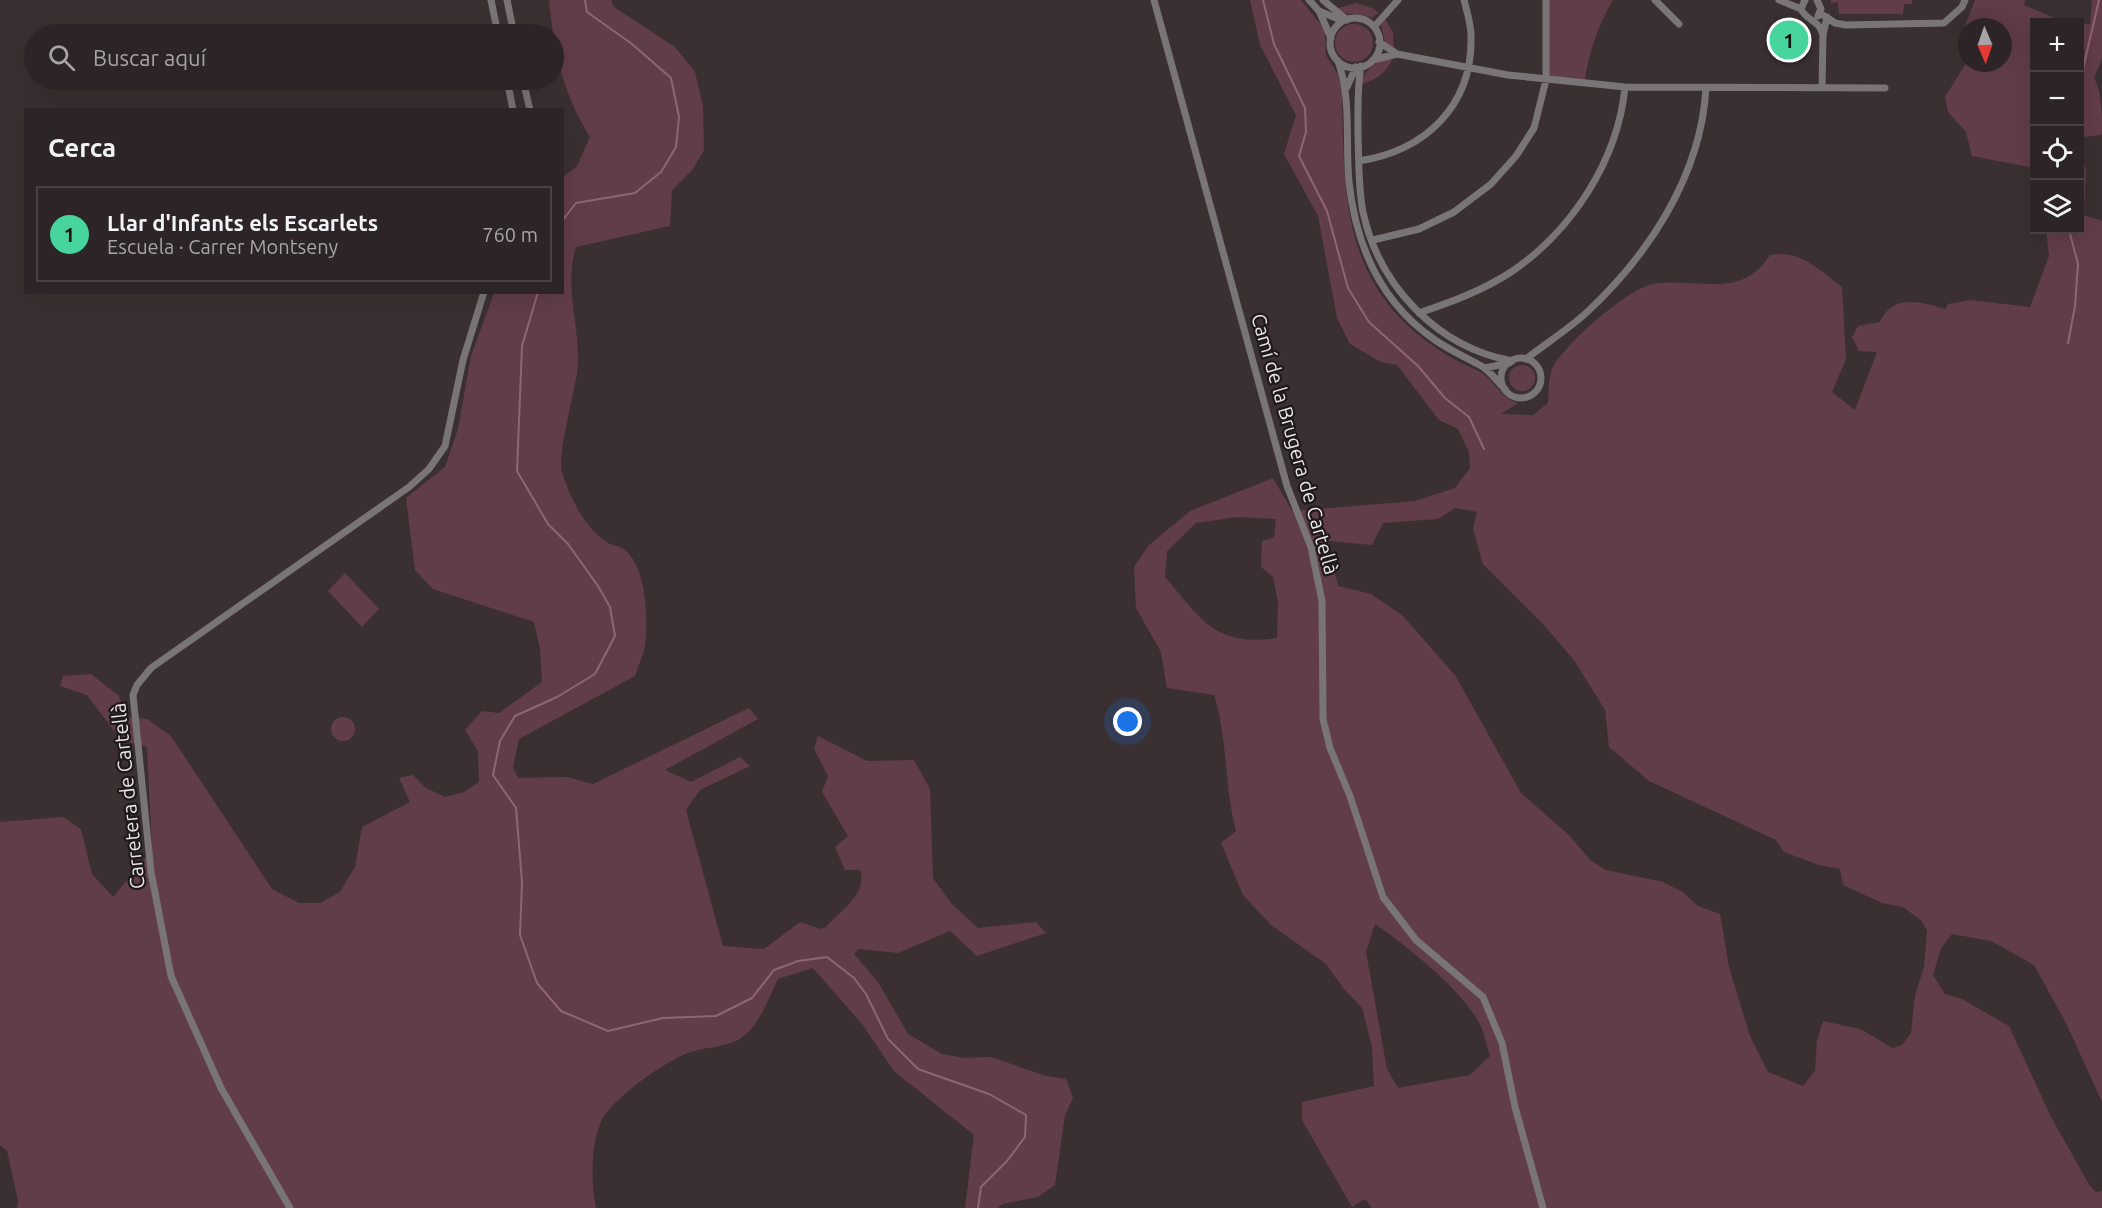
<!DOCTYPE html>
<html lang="es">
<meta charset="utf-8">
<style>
:root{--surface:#2c2426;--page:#383032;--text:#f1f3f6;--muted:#a6a4a7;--line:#484143;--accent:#48d49d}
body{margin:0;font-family:Ubuntu,sans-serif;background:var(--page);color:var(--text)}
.controls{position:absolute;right:18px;top:18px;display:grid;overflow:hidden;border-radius:0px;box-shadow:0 6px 24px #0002}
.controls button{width:54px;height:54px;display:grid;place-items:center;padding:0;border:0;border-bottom:2px solid var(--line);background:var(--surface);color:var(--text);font:30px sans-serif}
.compass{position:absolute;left:1958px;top:18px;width:54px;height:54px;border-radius:50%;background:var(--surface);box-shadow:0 6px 24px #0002;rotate:178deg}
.you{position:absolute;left:1128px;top:722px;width:21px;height:21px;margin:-15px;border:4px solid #fff;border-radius:50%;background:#1a73e8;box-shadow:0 0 0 9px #1a73e833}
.badge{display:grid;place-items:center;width:39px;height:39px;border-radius:50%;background:var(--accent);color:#111;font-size:20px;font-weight:700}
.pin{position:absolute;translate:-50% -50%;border:3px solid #fff;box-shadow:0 2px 6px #0006}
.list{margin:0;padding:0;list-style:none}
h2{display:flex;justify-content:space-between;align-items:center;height:78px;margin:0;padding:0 24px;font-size:26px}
h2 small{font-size:20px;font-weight:400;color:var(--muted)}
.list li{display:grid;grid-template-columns:39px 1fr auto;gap:18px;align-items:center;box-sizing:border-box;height:96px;margin:0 12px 12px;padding:0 12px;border:2px solid var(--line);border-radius:0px}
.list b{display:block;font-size:22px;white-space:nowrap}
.list p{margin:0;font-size:20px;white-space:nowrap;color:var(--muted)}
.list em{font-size:20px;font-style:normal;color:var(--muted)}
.icon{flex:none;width:33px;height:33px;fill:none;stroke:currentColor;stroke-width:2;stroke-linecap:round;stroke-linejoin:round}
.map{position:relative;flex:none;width:2102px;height:1208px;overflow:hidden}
.search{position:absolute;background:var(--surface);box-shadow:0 6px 24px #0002;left:24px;top:24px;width:540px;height:66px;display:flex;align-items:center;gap:15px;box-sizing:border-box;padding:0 21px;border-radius:33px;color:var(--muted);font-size:22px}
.panel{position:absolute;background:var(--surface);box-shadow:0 6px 24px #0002;left:24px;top:108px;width:540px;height:186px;border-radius:0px}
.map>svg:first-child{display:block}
.green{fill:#613d49;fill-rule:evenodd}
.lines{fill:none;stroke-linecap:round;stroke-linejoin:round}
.stream{stroke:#906572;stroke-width:2}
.minor{stroke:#797475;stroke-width:7}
.labels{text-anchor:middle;stroke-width:4.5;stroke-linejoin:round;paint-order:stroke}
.street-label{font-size:20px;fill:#ece5e7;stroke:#1e191a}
</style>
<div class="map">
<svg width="2102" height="1208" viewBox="0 0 2102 1208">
<rect width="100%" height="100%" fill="#3a3032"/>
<path class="green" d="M549,0H611L614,7L675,47L695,72L703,106L704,150L693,169L672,190L670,226L576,247C563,290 582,329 577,373C574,395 557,455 562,472C570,497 584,528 608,543C613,546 621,546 625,550C647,568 648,620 645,646C643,656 638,666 635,676L519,739L513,767L518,778L567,777L593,784L749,708L758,719L665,770L691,782L740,757L750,766L700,790L686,810L723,946L764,949L800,922L821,929L826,927C841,910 868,894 860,870H845L835,847L848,836L822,792L828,776L814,749L818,736L867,761L914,760L930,789L933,878L951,903L978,928L1036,922L1046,933L977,956L950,931L898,953L859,949L854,954L878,982L908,1034L942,1054L964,1058L991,1057L1046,1076L1066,1079L1073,1098L1065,1115L1055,1185L1038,1197L1002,1204L998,1208H965L974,1135L894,1071L862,1024L813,968L778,979C768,999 759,1028 738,1040C723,1048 701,1047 685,1054C662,1064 616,1096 603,1118C590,1142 591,1183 596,1208H17L18,1201L7,1151L0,1145V822L63,817L81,829L92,874L113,897L152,850L147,747L121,740L87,695L60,686L63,676L91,674L119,696L126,717L147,719L171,736L272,889L299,903H320L340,892L355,867L362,827L410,802L399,778L413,775L426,788L445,797L464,792L479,782L478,751L465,730L482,711L499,713L542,682L540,649L534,622L433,589L415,570L406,498L445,467L458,429L471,356L494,293L562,292L563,177L577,166L590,137C561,89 555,54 549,0Z
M1250,0H1301L1325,30L1326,55L1338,75L1342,91C1344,201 1342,291 1447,355C1457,362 1469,366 1480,372C1495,380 1501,399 1518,403L1501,414L1533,415L1548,403C1549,392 1548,376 1553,367C1565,344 1627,289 1653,284C1697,277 1741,301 1770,255C1800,249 1819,270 1842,287L1846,359L1832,392L1855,410L1877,352L1859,351L1852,337L1858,326L1880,322C1893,293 1921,302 1945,309L1948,304L1970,300L2030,307L2049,256L2046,230H2080V24H2090L2092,0H2102V59L2094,78C2102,92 2102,114 2102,131L2101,135L2084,137L2080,145L2086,171L2084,215L2102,221V1102L2066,1023L2034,965L1991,941L1952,934L1941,948L1933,975L1945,994L1962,999L2009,1026L2051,1117L2090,1186L2096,1192L2102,1191V1208H1372L1365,1199L1352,1207L1302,1120V1102L1374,1086L1372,1047L1362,1008L1343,988L1326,964L1271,925L1243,895L1221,843L1236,831C1224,786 1228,738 1214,695L1167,688L1161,652L1136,608L1134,567L1148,546L1190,511L1273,478L1292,511L1415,501L1455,488L1470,468L1469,452L1458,429L1439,420L1397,365L1381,362L1350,344L1337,318L1318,216L1284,154L1296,115L1260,45ZM1455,508L1477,512L1473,529L1483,564L1542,623L1574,660L1605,710L1609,747L1649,781L1776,840L1784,852L1819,865L1840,869L1843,885L1882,903L1903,907L1922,921L1927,931L1924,967L1915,995L1911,1033L1902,1045L1893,1048L1860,1029L1823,1021L1817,1040L1815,1071L1803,1086L1768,1072L1750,1036L1729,967L1720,914L1698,906L1683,892L1663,882L1606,870L1590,860L1570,836L1521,793L1455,675L1402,615L1371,594L1338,586L1328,541L1372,545L1383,523L1438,519ZM1238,517L1276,519L1274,537L1262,541L1261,567L1273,577L1278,602L1277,638C1215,647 1202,620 1165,577L1167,551L1196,523ZM1375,924C1407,946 1467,993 1482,1029C1485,1037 1487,1047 1490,1056L1470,1075L1398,1088L1387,1069L1366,952Z
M1546,0H1613C1597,27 1589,53 1584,84L1546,80Z
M1831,0H1912V4H1904L1903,14H1839L1838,2L1831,3Z
M1975,0H2025L2024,5L2064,22H2034V168L1972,156L1966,132L1948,112L1945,97L1967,62L2003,63V27H1967V35L1963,31Z
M1356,3L1372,8L1379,13L1371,18C1359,12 1345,17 1335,9Z
M1385,19L1393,32L1394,50L1385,43L1381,25Z
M1335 43a19 19 0 1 1 38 0a19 19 0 1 1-38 0Z
M1388,58L1392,60C1386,73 1375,81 1360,84C1363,73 1376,60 1388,58Z
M1509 378a13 13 0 1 1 26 0a13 13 0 1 1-26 0Z
M345,573L379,609L362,627L328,591Z
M331 729a12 12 0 1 1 24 0a12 12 0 1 1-24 0Z"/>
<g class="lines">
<path class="stream" d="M1263,0L1274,44L1305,108L1306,132L1299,156L1327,211L1348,288L1369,322L1418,366L1445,398L1469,417L1484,449
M2080,82L2099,0
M562,221L576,203L635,193L661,172L676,147L679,117L671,78L632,44L587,12L585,0
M538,292L522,346L517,471L548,524L568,544L598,586L610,607L615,636L595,674L557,697L515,716L500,741L493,775L516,808L522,882L520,935L537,983L561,1011L608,1031L663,1018L716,1016L752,998L774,970L798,961L827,957L854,978L866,994L888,1039L918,1069L989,1094L1026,1115L1025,1137L1007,1161L981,1187L978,1208
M2068,343L2075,306L2078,264L2069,230"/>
<path class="minor" d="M491,0L498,34
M507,0L514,34
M1154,0L1287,486L1311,547L1322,601L1323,719L1330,748L1350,796L1383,897L1416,940L1483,997L1502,1043L1515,1107L1543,1208
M1309,0L1319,11L1331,38
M1323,0L1347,20
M1655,0L1679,24
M1779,0L1801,9
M1817,0L1821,9L1818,16
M1801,9C1806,21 1819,19 1823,35
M1801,9L1805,0
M1319,11L1343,21
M1820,13L1835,23L1846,25L1944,23L1962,7L1965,0
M1330 43a25 25 0 1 1 50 0a25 25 0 1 1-50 0Z
M1374,27L1398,0
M1379,42L1397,54L1508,75L1625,87L1885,88
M1373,60L1397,54
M1338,61C1352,100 1345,141 1349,182C1356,246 1381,303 1435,340C1451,351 1467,358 1483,367C1491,372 1498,383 1505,389
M1361,66C1357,89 1358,111 1358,135C1359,160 1358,186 1363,212C1379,286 1437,347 1512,361
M507,80L513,110
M523,80L530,110
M1347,87L1356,67
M1822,88L1823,35L1827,17
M1359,161C1424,151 1473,107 1471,36C1471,25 1467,11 1464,0
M1373,240L1419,229L1454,212L1491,184L1516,156L1534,128L1546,80V0
M1419,313C1451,302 1482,291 1511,272C1572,231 1618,160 1625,87
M1501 378a20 20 0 1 1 40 0a20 20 0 1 1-40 0Z
M1526,359C1545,344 1567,330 1585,314C1648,256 1701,176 1706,88
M1485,368L1509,363
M290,1208L221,1088L171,976L151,872L133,695L137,685L151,668L409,487L429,469L445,446L463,360L484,292"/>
</g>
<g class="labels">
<g class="street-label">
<text transform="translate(1295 444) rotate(74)" y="7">Camí de la Brugera de Cartellà</text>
<text transform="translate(128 796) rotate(-96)" y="7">Carretera de Cartellà</text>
</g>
</g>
</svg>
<div class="controls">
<button>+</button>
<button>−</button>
<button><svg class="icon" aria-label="locate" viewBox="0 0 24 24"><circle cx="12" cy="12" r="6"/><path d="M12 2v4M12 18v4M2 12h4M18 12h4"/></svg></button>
<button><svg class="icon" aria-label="layers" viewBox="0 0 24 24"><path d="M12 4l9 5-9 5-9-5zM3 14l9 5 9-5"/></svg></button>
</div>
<svg class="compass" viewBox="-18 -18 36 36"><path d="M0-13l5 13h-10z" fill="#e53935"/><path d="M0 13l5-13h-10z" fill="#a6a4a7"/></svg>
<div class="you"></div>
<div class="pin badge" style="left:1789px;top:40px">1</div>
<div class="search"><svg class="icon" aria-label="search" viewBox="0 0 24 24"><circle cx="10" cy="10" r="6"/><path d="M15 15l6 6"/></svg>Buscar aquí</div>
<section class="panel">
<h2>Cerca<small></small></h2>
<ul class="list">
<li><span class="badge">1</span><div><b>Llar d'Infants els Escarlets</b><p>Escuela · Carrer Montseny</p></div><em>760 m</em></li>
</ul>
</section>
</div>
